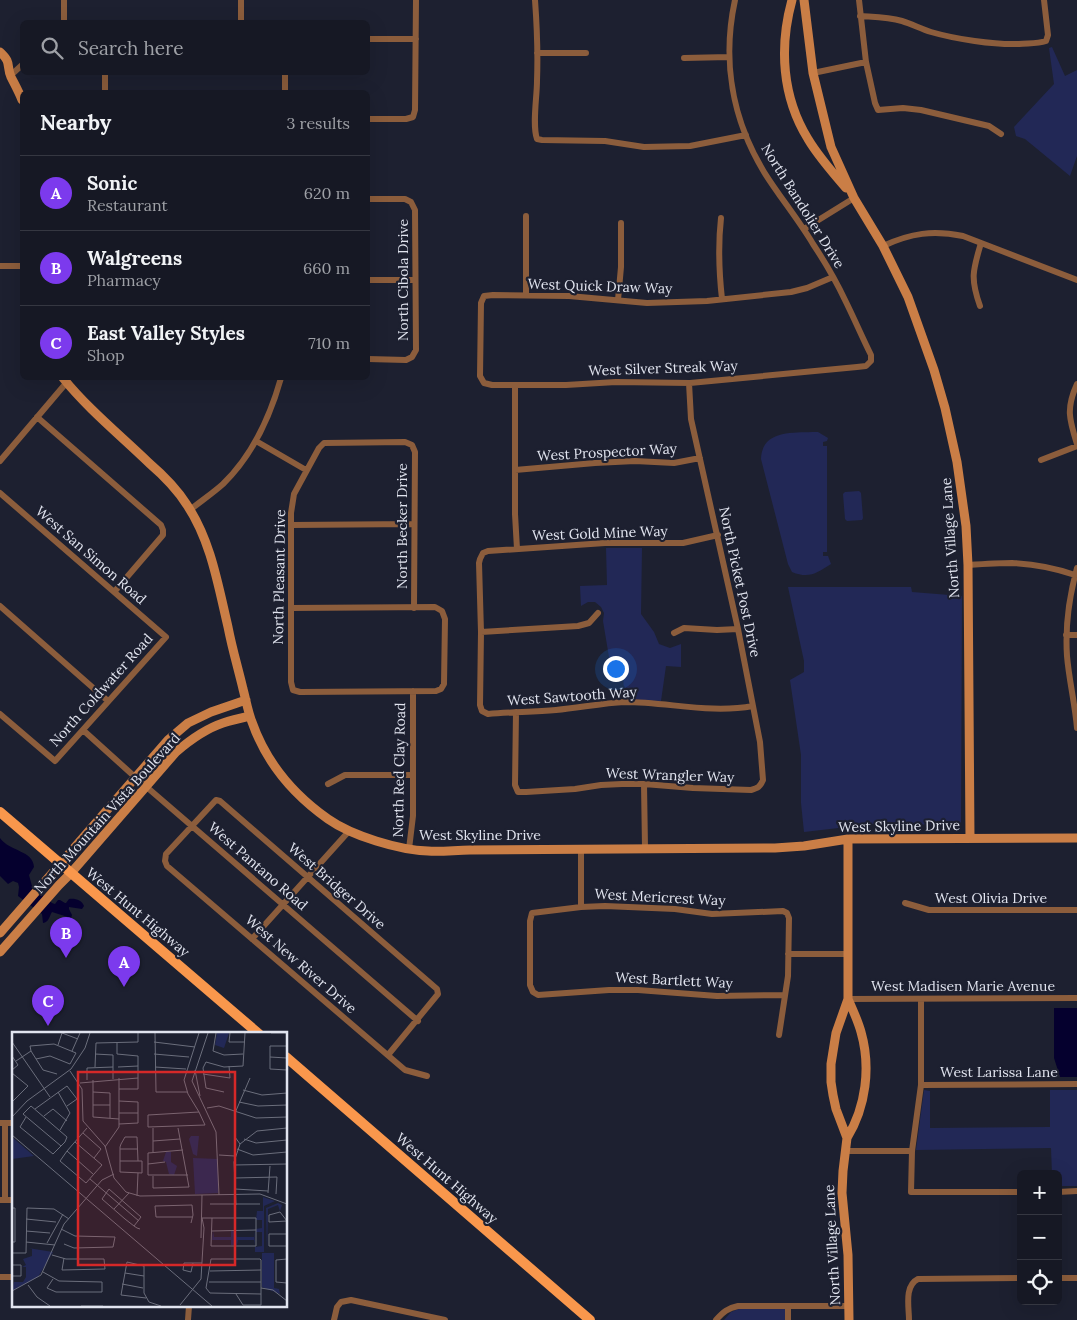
<!DOCTYPE html>
<meta charset="utf-8">
<style>
:root{--surface:#161824;--page:#1f212c;--text:#f1f3f6;--muted:#9ea0a6;--line:#353741;--accent:#7c3aed}
body{margin:0;font-family:Lora,serif;background:var(--page);color:var(--text)}
.controls{position:absolute;right:15px;bottom:15px;display:grid;overflow:hidden;border-radius:8px;box-shadow:0 5px 20px #0002}
.controls button{width:45px;height:45px;display:grid;place-items:center;padding:0;border:0;border-bottom:1px solid var(--line);background:var(--surface);color:var(--text);font:25px sans-serif}
.you{position:absolute;left:615px;top:668px;width:18px;height:18px;margin:-12px;border:4px solid #fff;border-radius:50%;background:#1a73e8;box-shadow:0 0 0 8px #1a73e833}
.badge{display:grid;place-items:center;width:32px;height:32px;border-radius:50%;background:var(--accent);color:#fff;font-size:16px;font-weight:700}
.pin{position:absolute;translate:-50% -41px;filter:drop-shadow(0 1px 2px #0008)}
.pin::after{content:'';position:absolute;top:26px;width:18px;height:15px;background:inherit;clip-path:polygon(0 0,100% 0,50% 100%)}
.list{margin:0;padding:0;list-style:none}
h2{display:flex;justify-content:space-between;align-items:center;height:65px;margin:0;padding:0 20px;font-size:21px}
h2 small{font-size:16px;font-weight:400;color:var(--muted)}
.list li{display:grid;grid-template-columns:32px 1fr auto;gap:15px;align-items:center;box-sizing:border-box;height:75px;padding:0 20px;border-top:1px solid var(--line)}
.list b{display:block;font-size:19px;white-space:nowrap}
.list p{margin:0;font-size:16px;white-space:nowrap;color:var(--muted)}
.list em{font-size:16px;font-style:normal;color:var(--muted)}
.icon{flex:none;width:28px;height:28px;fill:none;stroke:currentColor;stroke-width:2;stroke-linecap:round;stroke-linejoin:round}
.map{position:relative;flex:none;width:1077px;height:1320px;overflow:hidden}
.search{position:absolute;background:var(--surface);box-shadow:0 5px 20px #0002;left:20px;top:20px;width:350px;height:55px;display:flex;align-items:center;gap:12px;box-sizing:border-box;padding:0 18px;border-radius:8px;color:var(--muted);font-size:19px}
.panel{position:absolute;background:var(--surface);box-shadow:0 5px 20px #0002;left:20px;top:90px;width:350px;height:290px;border-radius:8px}
.map>svg:first-child{display:block}
.green{fill:#222856}
.water{fill:#05002e}
.lines{fill:none;stroke-linecap:round;stroke-linejoin:round}
.street{stroke:#8c5d3c;stroke-width:6}
.secondary{stroke:#ca7e46;stroke-width:9}
.primary{stroke:#f9974c;stroke-width:10}
.labels{text-anchor:middle;stroke-width:4.5;stroke-linejoin:round;paint-order:stroke}
.street-label{font-size:14px;fill:#e1e4ef;stroke:#1d2030}
.inset-road{fill:none;stroke:#6b6e7c;stroke-width:1}
.view{fill:#d62828;fill-opacity:0.15;stroke:#d62828;stroke-width:2.5}
.inset-edge{fill:none;stroke:#e1e4ef;stroke-width:2.5}
</style>
<div class="map">
<svg width="1077" height="1320" viewBox="0 0 1077 1320">
<rect width="100%" height="100%" fill="#1d2030"/>
<path class="green" d="M1052,47L1065,76L1077,70V156L1070,176L1025,139L1016,136L1014,127L1054,84L1049,48Z
M812,432H818L828,438L827,441L823,442V446H827V552H823V556H828L831,564C817,573 809,579 792,572L788,564L761,459C762,430 792,433 812,432Z
M859,491L861,493L863,518L862,520L847,521L845,519L843,494L845,492Z
M606,548H642L641,614L654,632L659,644L670,648L681,644V667L666,666L661,701L624,700L623,664L610,663L603,621L604,613L601,607L595,602H588L581,606L580,586L607,585Z
M788,587H911L912,592L962,596L961,825L873,824L804,832L801,803V755L790,680L804,672V661Z
M924,1090L930,1091V1128L1050,1127V1090H1077V1186H1058V1174H1052L1051,1148L916,1150Z
M741,1308L787,1309L786,1320H724L731,1312Z"/>
<path class="water" d="M0,838C10,852 33,850 34,867L29,875L32,886L52,903L55,904L58,900H60L65,903H66L69,899C75,898 82,900 84,906L82,909L69,907V909L72,915L71,918L52,912C49,917 49,922 43,923L42,914L18,896L19,887L18,883L13,881L8,884L0,876Z
M1054,1008H1077V1077H1060L1054,1058Z"/>
<g class="lines">
<path class="street" d="M64,0V22
M241,0V22
M535,0C537,27 538,54 537,81C537,97 532,125 537,139L542,140L605,141L644,147L690,146L746,135
M735,0C722,60 732,119 764,172C779,196 798,219 813,244C825,262 836,281 845,300C854,318 862,337 871,355V361L866,366L857,367L690,383L616,382L566,385H492L484,383L480,376L481,303L484,296L493,295L569,296L647,303L707,301L791,292L807,288L833,277
M859,0L866,62L875,103L878,110L903,108L921,110L989,126L1001,134
M860,16C874,17 888,17 902,21C912,24 921,29 931,32C955,39 994,45 1019,44C1028,43 1037,44 1046,41L1048,35L1044,0
M368,39H416
M537,53H586
M684,58L729,57
M813,73L866,62
M10,76L22,65
M105,92V72
M285,92V72
M368,119H406L413,117L415,110L416,0
M368,199H405L411,202L415,210L416,350L412,357L406,360L368,359
M721,218C718,245 719,272 722,299
M804,229L854,198
M883,246C911,233 933,230 963,236L1077,280
M0,266H22
M368,280H415
M526,295V216
M618,300L621,267V223
M980,306C970,278 973,270 981,243
M1077,384C1066,408 1069,419 1077,444
M515,385V514L517,549
M37,417L161,525L163,530V535L115,591
M256,441L306,470
M1041,460L1077,446
M0,461L67,382
M515,470L595,463L635,461L674,463L700,458
M0,493L166,637L55,761L0,714
M190,510C201,501 213,493 223,484C253,455 270,417 281,378
M291,525L414,524
M718,535L683,543H605L488,551L483,553L480,559L479,563L481,632L480,705L482,711L488,714C511,712 534,712 556,710C579,708 602,703 625,702C668,702 710,714 753,706
M968,565C983,564 998,563 1012,563C1034,564 1055,568 1075,575
M1077,568C1069,597 1065,626 1067,656C1069,680 1075,704 1077,728
M0,606L108,701
M291,608L435,607L442,611L445,619L444,684L441,689L436,691L300,692L293,690L291,682V513L294,494L319,448L324,443L405,442L412,445L415,452L414,608
M481,632L578,626L589,623L598,613
M674,633L684,628L717,630L738,629
M1066,635H1077
M516,712L515,785L518,792H526L575,789L601,785L622,784H644L693,788L751,790C758,788 760,787 763,780L760,742L738,629L691,419L689,383
M83,730L135,777L418,1021
M328,784L345,775H413
M644,784L645,848
M409,849L413,816V691
M581,849V907
M905,903L929,910H1077
M252,939L350,830
M788,954H849
M848,999L1077,998
M921,999V1085L912,1151L911,1192H1021
M779,1035L788,976L789,918L787,913L783,911L712,914L675,909L605,906L581,907L532,913L530,921V985L533,992L538,995L609,990H638L717,996L785,995
M388,1055L438,994L437,989L220,801L216,800L166,854L165,861L167,866L405,1070L427,1076
M921,1085L1077,1084
M0,1123H14
M5,1123V1200
M846,1151H912
M1058,1192L1077,1191
M0,1200H14
M0,1277H14
M1058,1278H1077
M188,1320L189,1306
M334,1320L337,1307L341,1302L351,1300L445,1320
M716,1320C723,1312 728,1308 738,1306H849
M788,1320V1306
M909,1320C909,1307 904,1286 918,1279L1021,1278"/>
<path class="secondary" d="M792,0C779,47 782,97 808,139C818,156 832,172 846,188
M804,0L813,73L831,147L854,198L883,246L908,297L934,370L945,408L957,462L966,526L968,565L970,838
M0,52C12,63 6,65 11,77C15,85 19,92 22,100
M63,378C88,409 120,435 149,463C163,475 177,489 187,505C211,541 218,585 228,627C232,648 238,668 243,689C246,700 248,712 252,722C266,762 294,795 328,819C352,836 399,850 428,851C442,852 456,850 470,850L775,848L804,846L848,839L1077,838
M848,839V999L836,1033L831,1064V1082L833,1095L836,1109L847,1138L843,1171L842,1193L848,1255L849,1320
M0,933L168,740L188,723L211,712L246,700
M0,952L59,885L71,873L176,752C190,740 205,729 223,723C232,720 241,718 250,716
M847,1138C866,1107 871,1067 861,1032C858,1021 853,1010 848,999"/>
<path class="primary" d="M0,812L259,1034
M286,1057L590,1320"/>
</g>
<g class="labels">
<g class="street-label">
<text transform="translate(803 206) rotate(58)" y="5">North Bandolier Drive</text>
<text transform="translate(403 280) rotate(-90)" y="5">North Cibola Drive</text>
<text transform="translate(600 286) rotate(2)" y="5">West Quick Draw Way</text>
<text transform="translate(663 368) rotate(-2)" y="5">West Silver Streak Way</text>
<text transform="translate(607 452) rotate(-3)" y="5">West Prospector Way</text>
<text transform="translate(402 526) rotate(-90)" y="5">North Becker Drive</text>
<text transform="translate(600 533) rotate(-2)" y="5">West Gold Mine Way</text>
<text transform="translate(950 538) rotate(-94)" y="5">North Village Lane</text>
<text transform="translate(91 555) rotate(41)" y="5">West San Simon Road</text>
<text transform="translate(279 577) rotate(-89)" y="5">North Pleasant Drive</text>
<text transform="translate(740 582) rotate(78)" y="5">North Picket Post Drive</text>
<text transform="translate(101 690) rotate(-48)" y="5">North Coldwater Road</text>
<text transform="translate(572 696) rotate(-4)" y="5">West Sawtooth Way</text>
<text transform="translate(399 770) rotate(-89)" y="5">North Red Clay Road</text>
<text transform="translate(670 775) rotate(2)" y="5">West Wrangler Way</text>
<text transform="translate(107 813) rotate(-48)" y="5">North Mountain Vista Boulevard</text>
<text transform="translate(899 826) rotate(-1)" y="5">West Skyline Drive</text>
<text x="480" y="840">West Skyline Drive</text>
<text transform="translate(258 866) rotate(41)" y="5">West Pantano Road</text>
<text transform="translate(337 886) rotate(41)" y="5">West Bridger Drive</text>
<text transform="translate(660 897) rotate(3)" y="5">West Mericrest Way</text>
<text x="991" y="903">West Olivia Drive</text>
<text transform="translate(138 912) rotate(40)" y="5">West Hunt Highway</text>
<text transform="translate(301 964) rotate(41)" y="5">West New River Drive</text>
<text transform="translate(674 980) rotate(3)" y="5">West Bartlett Way</text>
<text x="963" y="991">West Madisen Marie Avenue</text>
<text x="999" y="1077">West Larissa Lane</text>
<text transform="translate(447 1178) rotate(41)" y="5">West Hunt Highway</text>
<text transform="translate(832 1245) rotate(-93)" y="5">North Village Lane</text>
</g>
</g>
<g transform="translate(12 1032)">
<rect width="275" height="275" fill="#1d2030"/>
<path d="M205,1H217L212,16L203,13ZM179,104H187L185,124L181,122L177,107ZM0,105L22,124L0,127ZM154,120H159V130L165,134L162,143L157,142L154,130L151,129ZM181,126L206,127V161L183,162ZM251,165L263,169L252,174V220H243V215L250,214V200H244V197L250,196V188H244L245,179H251ZM266,171L270,173L268,179L266,173L256,177L255,221H262V256L267,257L268,262L250,255V221H255L254,176ZM201,199L202,205H219V199H224L225,205H242V199L243,213L242,208H226L225,213H219V208H200ZM16,216L41,220L26,245L0,259L2,250H11L14,245V235H10L14,233L11,227L20,224V217Z" fill="#222856"/>
<path class="inset-road" d="M143,1L144,60H175M187,1L172,48L176,62L187,80L193,93L136,95V83L187,80M196,1L180,49L204,100L207,163M204,1L201,19L212,23L231,22M218,1L217,10H233M259,1H275M0,10L38,65M105,10V22L126,24V57H107M142,10L183,15M46,13L50,1L66,7M275,14H258V37L275,38M60,19L68,1M83,22L101,23V47M142,22L177,25M0,24L6,33L0,38M258,25L275,26M24,27L38,24L58,32L64,21L42,12L18,14L19,19L31,38L45,42M4,29L19,19M83,35L84,11L126,10V1M106,35L126,34M143,35L174,37M183,38L188,64M58,39L70,57L71,89L93,114L102,146L114,160L128,164L248,162L275,172M0,41L16,54L0,70M191,42L218,46L217,34M75,48V36L101,35M81,48V85L107,87M68,51L126,46M231,58L250,63L275,61M46,60L58,81L48,98M81,60L98,61V86M212,60L194,56L191,36L194,30L212,35L231,34L233,1M227,70L246,74L275,73M81,73H98M195,76L207,74L244,86L275,85M23,77L55,54L65,67L55,74M107,81H126M223,81L238,46M32,84L41,77L55,89M0,85L15,69L59,37L73,16L78,1M14,85L8,95L41,122L53,110L55,105L19,74L11,82L49,114M107,92L126,91V70L107,69M141,96V120M223,96V105L228,112M71,101L89,117L82,126M0,103L200,274M232,107L244,111L275,108M141,109L168,107M63,110L90,133L74,151L48,129L55,119L75,96M93,115L107,95V46M108,117H126M225,117L241,123L275,120M171,118L136,121V143H176M55,119L81,142M207,123L223,124M108,129H130V141L108,140V115L109,112L113,105H125L126,129M136,132L153,130M222,133L275,132M141,144V156L177,155L166,96M223,146L265,145L264,162M78,147L127,189M223,157L256,159M256,161L258,134M125,164L126,141M198,172H248M224,173L222,130L228,112L245,99L275,96M0,176H3V210H0M102,177L117,161M268,180L275,189L257,190V183ZM190,186H244V214H199L200,186M14,187L44,190M179,191L181,183L180,173L143,174L144,185H180M122,194L129,185L97,157L90,167L113,187L122,194L125,196L128,197M49,197L63,204L103,205L101,215L62,216L52,212M14,199L38,201M200,199L244,198M275,202H257V214H275M189,206L190,163M14,210L43,213M35,211L51,182M0,221H14L15,176L42,177L57,187M40,223L54,227H92L93,237L50,238L52,226M275,227L264,228V250L275,251M181,231L179,240L171,238L172,231H190M0,233H9V244H0M198,239L249,238M31,240L47,249L90,250V260H44L35,256L41,247M113,241L132,244M197,250H249M110,252L131,256M16,253L25,265L38,274M249,256L261,258L275,269M0,259L29,243L52,192L90,148L102,142M224,262L231,273H249V228L248,227H199L194,256L198,261L249,262M134,266L109,263L115,230L132,234V261L137,270L149,274M168,273L189,247L192,196L190,186M69,274H91"/>
<path class="view" d="M66,40H223V233H66Z"/>
<rect width="275" height="275" class="inset-edge"/>
</g>
</svg>
<div class="controls">
<button>+</button>
<button>−</button>
<button><svg class="icon" aria-label="locate" viewBox="0 0 24 24"><circle cx="12" cy="12" r="6"/><path d="M12 2v4M12 18v4M2 12h4M18 12h4"/></svg></button>
</div>
<div class="you"></div>
<div class="pin badge" style="left:124px;top:987px">A</div>
<div class="pin badge" style="left:66px;top:958px">B</div>
<div class="pin badge" style="left:48px;top:1026px">C</div>
<div class="search"><svg class="icon" aria-label="search" viewBox="0 0 24 24"><circle cx="10" cy="10" r="6"/><path d="M15 15l6 6"/></svg>Search here</div>
<section class="panel">
<h2>Nearby<small>3 results</small></h2>
<ul class="list">
<li><span class="badge">A</span><div><b>Sonic</b><p>Restaurant</p></div><em>620 m</em></li>
<li><span class="badge">B</span><div><b>Walgreens</b><p>Pharmacy</p></div><em>660 m</em></li>
<li><span class="badge">C</span><div><b>East Valley Styles</b><p>Shop</p></div><em>710 m</em></li>
</ul>
</section>
</div>
